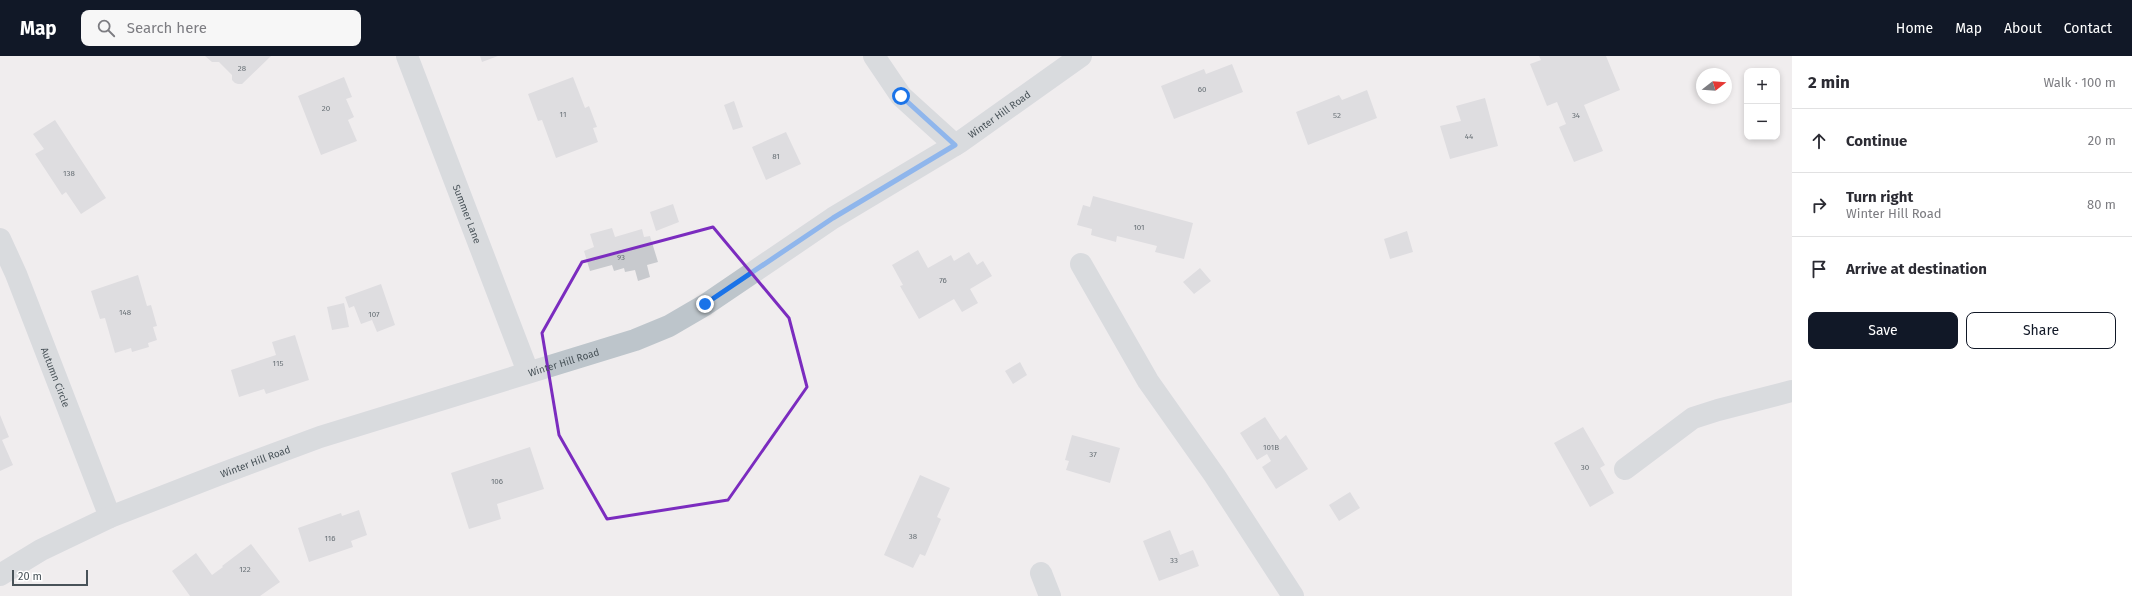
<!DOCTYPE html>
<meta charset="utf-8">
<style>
:root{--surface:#fff;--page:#f7f7f7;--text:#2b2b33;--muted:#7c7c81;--line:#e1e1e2;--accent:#111827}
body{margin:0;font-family:"Fira Sans",sans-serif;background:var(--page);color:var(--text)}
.controls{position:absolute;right:12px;top:12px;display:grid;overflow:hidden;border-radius:8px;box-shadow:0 2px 6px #0003}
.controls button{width:36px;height:36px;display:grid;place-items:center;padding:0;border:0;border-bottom:1px solid var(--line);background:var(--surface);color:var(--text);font:20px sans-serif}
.compass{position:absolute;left:1696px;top:12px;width:36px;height:36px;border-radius:50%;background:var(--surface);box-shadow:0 2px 6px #0003;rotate:73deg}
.scale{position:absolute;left:12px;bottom:10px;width:76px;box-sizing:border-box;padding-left:4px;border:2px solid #485258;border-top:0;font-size:11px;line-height:14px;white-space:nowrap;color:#485258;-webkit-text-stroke:3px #fff;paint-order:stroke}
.stop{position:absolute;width:12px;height:12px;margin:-9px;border:3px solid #1a73e8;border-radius:50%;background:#fff}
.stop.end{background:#1a73e8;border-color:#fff;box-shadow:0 1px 4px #0008}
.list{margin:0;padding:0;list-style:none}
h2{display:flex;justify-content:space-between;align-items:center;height:52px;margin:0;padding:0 16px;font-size:17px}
h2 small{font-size:13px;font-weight:400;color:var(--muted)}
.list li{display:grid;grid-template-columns:26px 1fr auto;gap:12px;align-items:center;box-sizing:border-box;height:64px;padding:0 16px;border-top:1px solid var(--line)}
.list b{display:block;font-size:15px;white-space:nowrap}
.list p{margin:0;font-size:13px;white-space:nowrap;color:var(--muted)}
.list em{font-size:13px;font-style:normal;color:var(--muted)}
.actions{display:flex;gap:8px;padding:12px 16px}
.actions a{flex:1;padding:9px 0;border:1px solid var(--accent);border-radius:8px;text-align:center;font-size:14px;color:var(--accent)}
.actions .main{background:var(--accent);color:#fff}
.icon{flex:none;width:22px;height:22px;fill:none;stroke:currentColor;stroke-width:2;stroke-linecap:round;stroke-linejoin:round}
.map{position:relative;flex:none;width:1792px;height:540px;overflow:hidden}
header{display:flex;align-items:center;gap:24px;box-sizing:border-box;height:56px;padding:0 20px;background:var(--accent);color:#fff}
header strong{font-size:19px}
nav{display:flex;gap:22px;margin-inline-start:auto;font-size:14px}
.search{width:280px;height:36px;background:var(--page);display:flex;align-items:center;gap:10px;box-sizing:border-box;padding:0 14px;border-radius:8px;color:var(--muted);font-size:15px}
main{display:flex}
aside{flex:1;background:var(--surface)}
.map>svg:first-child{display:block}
.building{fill:#c8cace}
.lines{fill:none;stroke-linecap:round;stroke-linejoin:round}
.minor{stroke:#bdc5cb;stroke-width:22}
.route{stroke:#1a73e8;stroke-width:5}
.marked{fill:none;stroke:#7b2cbf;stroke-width:3;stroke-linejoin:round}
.labels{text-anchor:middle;stroke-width:3.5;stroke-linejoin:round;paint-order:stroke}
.number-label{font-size:8px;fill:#687076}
.street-label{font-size:10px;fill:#485258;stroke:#fff}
</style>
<header>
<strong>Map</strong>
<div class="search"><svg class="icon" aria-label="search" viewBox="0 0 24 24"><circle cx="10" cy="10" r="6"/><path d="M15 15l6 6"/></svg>Search here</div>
<nav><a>Home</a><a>Map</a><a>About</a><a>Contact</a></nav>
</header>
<main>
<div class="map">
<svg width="1792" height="540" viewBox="0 0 1792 540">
<rect width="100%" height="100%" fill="#f0edee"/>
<path class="building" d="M205,0H271L242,28H238L235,27L232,24V19L219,6H212Z
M480,0H498L482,6Z
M1539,0H1606L1620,34L1584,49L1603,95L1574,106L1559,71L1566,68L1557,46L1547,50L1530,8L1541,4Z
M1232,8L1243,36L1174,63L1161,30L1204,13L1206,18Z
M344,21L352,41L346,43L354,61L348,64L357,85L321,99L298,40Z
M573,21L585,52L589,50L597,71L593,72L598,86L556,102L542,64L538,65L528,38Z
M1367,34L1377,62L1308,89L1296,56L1339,39L1342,44Z
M1485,42L1498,90L1450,103L1440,70L1461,65L1456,50Z
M734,45L743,71L733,74L724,49Z
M55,64L106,142L81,158L66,136L62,139L35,98L44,93L33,78Z
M786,76L801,108L766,124L752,91Z
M1093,140L1193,167L1184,203L1155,196L1157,190L1117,180L1116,186L1091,179L1092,173L1077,169L1083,149L1090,151Z
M673,148L679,166L656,175L650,156Z
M612,172L615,181L642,173L644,181L650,180L658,206L647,209L650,221L638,225L635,214L625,216L624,212L614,215L612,209L590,215L584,195L594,191L590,178Z
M1407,175L1413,196L1390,203L1384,183Z
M918,194L928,212L951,199L954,205L969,196L977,209L983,205L992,220L970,233L978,247L962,256L954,243L919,263L900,230L903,229L892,209Z
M1200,212L1211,225L1194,238L1183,226Z
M138,219L147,250L151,249L157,270L153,271L157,284L148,287L149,291L132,296L131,292L115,297L105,262L100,263L91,235Z
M381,228L395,269L377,276L372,264L361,268L354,250L349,252L345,241Z
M344,247L349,271L332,274L327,251Z
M295,279L309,324L266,338L264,333L239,341L231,314L276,299L272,286Z
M1020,306L1027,319L1013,328L1005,315Z
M0,359L9,381L2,384L13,409L0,415Z
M1265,361L1280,384L1286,379L1308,413L1276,433L1262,411L1271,405L1267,398L1257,404L1240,377Z
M1583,371L1605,409L1600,412L1614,437L1590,451L1554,387Z
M1072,379L1120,392L1110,427L1066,414L1069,405L1065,404Z
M530,391L544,433L497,448L501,463L469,473L451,417Z
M920,419L950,432L937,461L941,463L925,500L920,498L913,512L884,499Z
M1350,436L1360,452L1339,465L1329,449Z
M359,454L367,479L351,485L353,491L309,506L298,472L341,457L342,460Z
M1170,474L1180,499L1193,494L1199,510L1159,525L1143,485Z
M251,488L280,526L260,540H190L172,515L196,497L212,519L223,511L222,510Z"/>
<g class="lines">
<g class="minor">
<path id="s1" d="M407,0L528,316"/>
<path d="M874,0L901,40L955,89"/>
<path id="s2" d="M0,183L16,218L110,461"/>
<path d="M1081,208L1148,325L1215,420L1293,540"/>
<path d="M1625,413L1693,362L1718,354L1792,335"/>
<path d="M1041,517L1050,540"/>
<path id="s3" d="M0,519L41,494L110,461L218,419L320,381L635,284L669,270L705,249L833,162L960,86L1081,0"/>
</g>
</g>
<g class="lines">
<path class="route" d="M705,248L833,162L955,89L901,40"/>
</g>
<path d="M0 0H1792V540H0ZM713,171L789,262L807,331L728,444L607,463L559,379L542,277L582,206Z" fill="#f0edee" fill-opacity=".55" fill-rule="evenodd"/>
<path class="marked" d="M713,171L789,262L807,331L728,444L607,463L559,379L542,277L582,206Z"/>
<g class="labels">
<g class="number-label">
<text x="242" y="15">28</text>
<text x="1202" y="36">60</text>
<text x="326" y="55">20</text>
<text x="563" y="61">11</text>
<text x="1337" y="62">52</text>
<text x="1576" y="62">34</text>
<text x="1469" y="83">44</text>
<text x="776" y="103">81</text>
<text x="69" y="120">138</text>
<text x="1139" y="174">101</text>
<text x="621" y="204">93</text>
<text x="943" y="227">76</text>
<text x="125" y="259">148</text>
<text x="374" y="261">107</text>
<text x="278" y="310">115</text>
<text x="1271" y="394">101B</text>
<text x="1093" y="401">37</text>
<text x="1585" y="414">30</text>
<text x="497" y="428">106</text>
<text x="913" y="483">38</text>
<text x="330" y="485">116</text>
<text x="1174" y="507">33</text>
<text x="245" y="516">122</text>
</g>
<g class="street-label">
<text dy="4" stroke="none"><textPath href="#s3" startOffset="1108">Winter Hill Road</textPath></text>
<text dy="4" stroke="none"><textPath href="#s1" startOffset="169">Summer Lane</textPath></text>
<text dy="4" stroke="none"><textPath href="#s3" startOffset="604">Winter Hill Road</textPath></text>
<text dy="4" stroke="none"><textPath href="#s2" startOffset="149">Autumn Circle</textPath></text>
<text dy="4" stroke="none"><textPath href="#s3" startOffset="280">Winter Hill Road</textPath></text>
</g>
</g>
</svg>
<div class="controls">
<button>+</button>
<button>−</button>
</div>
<svg class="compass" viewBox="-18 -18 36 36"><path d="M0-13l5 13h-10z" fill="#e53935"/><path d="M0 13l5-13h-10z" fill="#7c7c81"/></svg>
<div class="scale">20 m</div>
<div class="stop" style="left:901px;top:40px"></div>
<div class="stop end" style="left:705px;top:248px"></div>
</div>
<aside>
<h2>2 min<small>Walk · 100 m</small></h2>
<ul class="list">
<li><svg class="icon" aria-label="ahead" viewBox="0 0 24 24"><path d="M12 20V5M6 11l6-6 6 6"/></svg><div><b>Continue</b></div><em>20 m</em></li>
<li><svg class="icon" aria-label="right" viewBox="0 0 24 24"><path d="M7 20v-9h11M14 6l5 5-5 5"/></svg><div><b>Turn right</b><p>Winter Hill Road</p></div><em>80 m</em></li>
<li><svg class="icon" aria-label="arrive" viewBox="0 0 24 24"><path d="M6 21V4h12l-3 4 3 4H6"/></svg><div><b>Arrive at destination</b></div></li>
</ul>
<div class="actions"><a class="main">Save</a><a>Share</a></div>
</aside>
</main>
